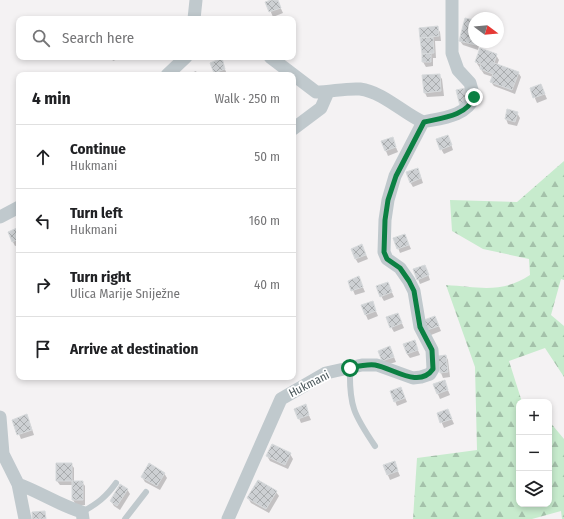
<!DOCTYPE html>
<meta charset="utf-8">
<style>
:root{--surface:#fff;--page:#f6f6f6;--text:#202124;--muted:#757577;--line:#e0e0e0}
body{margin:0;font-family:"Fira Sans Condensed",sans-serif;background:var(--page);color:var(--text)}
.controls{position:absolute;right:12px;bottom:12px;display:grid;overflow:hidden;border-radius:8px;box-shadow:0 2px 6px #0003}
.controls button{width:36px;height:36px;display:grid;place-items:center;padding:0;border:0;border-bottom:1px solid var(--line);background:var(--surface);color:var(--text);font:20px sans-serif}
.compass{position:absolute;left:468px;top:12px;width:36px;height:36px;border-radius:50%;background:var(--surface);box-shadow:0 2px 6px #0003;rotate:106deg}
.stop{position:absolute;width:12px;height:12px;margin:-9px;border:3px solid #0b8043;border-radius:50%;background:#fff}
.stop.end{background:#0b8043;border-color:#fff;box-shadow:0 1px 4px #0008}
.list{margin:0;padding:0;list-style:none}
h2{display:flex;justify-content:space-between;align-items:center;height:52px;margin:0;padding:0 16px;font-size:17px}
h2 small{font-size:13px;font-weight:400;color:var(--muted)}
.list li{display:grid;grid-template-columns:26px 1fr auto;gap:12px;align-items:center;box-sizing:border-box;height:64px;padding:0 16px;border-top:1px solid var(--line)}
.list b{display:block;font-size:15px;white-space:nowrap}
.list p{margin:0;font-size:13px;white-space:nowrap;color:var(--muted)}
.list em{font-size:13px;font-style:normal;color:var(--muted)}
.icon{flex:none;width:22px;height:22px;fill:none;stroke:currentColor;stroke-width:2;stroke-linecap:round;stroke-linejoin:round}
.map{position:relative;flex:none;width:564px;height:519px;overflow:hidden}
.search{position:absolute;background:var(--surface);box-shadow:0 2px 6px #0003;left:16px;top:16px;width:280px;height:44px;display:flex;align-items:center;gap:10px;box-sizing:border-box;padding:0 14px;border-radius:8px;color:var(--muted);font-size:15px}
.panel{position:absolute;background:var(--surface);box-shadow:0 2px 6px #0003;left:16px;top:72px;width:280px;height:308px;border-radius:8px}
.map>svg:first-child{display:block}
.forest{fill:url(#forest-firs)}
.shadow{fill:#0003}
.building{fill:url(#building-cross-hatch);stroke:#d7dadc}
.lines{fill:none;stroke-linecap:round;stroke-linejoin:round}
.service{stroke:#c0c9cd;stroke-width:6}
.minor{stroke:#c0c9cd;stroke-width:13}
.route{stroke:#0b8043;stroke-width:5}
.labels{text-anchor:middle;stroke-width:3.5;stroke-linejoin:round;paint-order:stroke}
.street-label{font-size:12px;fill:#4c595d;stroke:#fff}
</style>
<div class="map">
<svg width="564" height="519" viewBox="0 0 564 519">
<defs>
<pattern id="forest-firs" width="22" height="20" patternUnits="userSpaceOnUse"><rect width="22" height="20" fill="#c7ebcd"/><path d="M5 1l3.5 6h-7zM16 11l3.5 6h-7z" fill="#a4c1aa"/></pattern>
<pattern id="building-cross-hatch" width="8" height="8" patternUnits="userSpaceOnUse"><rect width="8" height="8" fill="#cdd0d3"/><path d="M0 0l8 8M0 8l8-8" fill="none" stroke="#a9acae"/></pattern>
</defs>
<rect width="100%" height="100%" fill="#f4f2f3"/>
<path class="forest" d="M564,161V280L561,279L551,315L564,326V377L545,348L509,361L522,402H519V504H549V421L564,439V519H562L561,511L532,519H413L417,458L477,450L475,367L446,285C479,287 501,294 530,275L529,259L483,249L452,231L450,200L517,202Z"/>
<path class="shadow" d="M274,0H277L283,13L273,17L267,3Z
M474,21V42H480L478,50L463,45L460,41Z
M437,27L440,32L441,41H435L436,58H433V66L426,67L423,62L420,29Z
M496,55L499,60L497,65L518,72L521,77L515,94L494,86L491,82L493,77L484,74L476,62Z
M111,57H123L113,61Z
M221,60L227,74L216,75L215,73Z
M196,71L198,75H186Z
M439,75L442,79L444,96L427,97L425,93Z
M541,85L547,99L537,103L531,89Z
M508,111L517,113L520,118L517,126L508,124L506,119Z
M392,138L398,152L388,156L382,141Z
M450,141L453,150L444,154L441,149Z
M420,174L423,183L413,187L410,182Z
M19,229V245L15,246L13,242Z
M407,240L411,249L400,253L398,248Z
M362,246L368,259L358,263L355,258Z
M427,271L430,280L420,284L418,279Z
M359,278L365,292L355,295L349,281Z
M390,288L394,297L384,301L381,296Z
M372,302L378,316L368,320L362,306Z
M398,314L404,328L394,332L391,327Z
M435,317L441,331L431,335L428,330Z
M414,341L420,355L410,358L407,354Z
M392,352L396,362L386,365L383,361Z
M439,356H446L448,360L450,377L443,378L441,373Z
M444,381L450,395L440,399L434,385Z
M401,388L407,402L397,406L395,401Z
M305,406L311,420L301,423L295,409Z
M448,410L454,424L444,428L438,414Z
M13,420H29L34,435L21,439Z
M290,454L293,459L288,469L270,461L267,456Z
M394,462L400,476L390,480L384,466Z
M71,464L74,468V482H82L85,486V505H76L73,500V485H60L57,481Z
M164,473L167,478L160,490L145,482L142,477Z
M127,489L130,494L120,510L114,506L111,501Z
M276,492L279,496L269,513L251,503L248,498Z"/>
<path class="building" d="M271,0H278L281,8L269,12L265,2Z
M465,18L474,20V42H477L476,45L459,41Z
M438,26L439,36L420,38L419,28Z
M433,37L434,53L422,54L420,38Z
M480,48L497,54L494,63L519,72L512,90L490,82L493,74L480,69L481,64L475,62Z
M431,53V62H422V54Z
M222,58L225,69L214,73L210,63Z
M440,74L441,91L424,93L422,75Z
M541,84L545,94L533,98L530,88Z
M466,88L469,104L460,106L456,90Z
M507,109L518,112L515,122L505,119Z
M448,135L452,145L440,150L436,139Z
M393,137L396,147L385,151L381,141Z
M418,168L421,178L410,183L406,172Z
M19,227V239L12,242L8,232Z
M405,234L409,245L397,249L393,238Z
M362,244L366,255L355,259L351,249Z
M425,265L429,275L417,280L413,269Z
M359,276L363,287L351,291L348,281Z
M388,282L392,292L380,297L376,286Z
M373,301L376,311L365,315L361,305Z
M398,313L402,323L390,328L386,317Z
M435,316L439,326L427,330L424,320Z
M415,340L418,350L407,354L403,344Z
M390,346L394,357L382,361L378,351Z
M446,355L448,372L440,373L438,356Z
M445,380L448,390L437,394L433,384Z
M401,387L405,398L394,402L390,391Z
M306,404L309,415L298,419L294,409Z
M448,409L452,419L440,423L437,413Z
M27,414L32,430L17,435L12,420Z
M272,444L291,453L285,465L266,456Z
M395,461L398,471L387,475L383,465Z
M56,463H72V481H56Z
M149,463L165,473L157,486L141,477Z
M258,480L277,491L266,509L247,498Z
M72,481H83V500H72Z
M120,484L128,489L117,506L110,501Z
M45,511L46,519H32V512Z"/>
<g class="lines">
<path class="service" d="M350,368C349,406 354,415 375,446
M82,512C97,504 106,497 116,483
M125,519L146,492"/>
<path class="minor" d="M194,19L196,0
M270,57L316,92C331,92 345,88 360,89C383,92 403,113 423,122C442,118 467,116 474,97L470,83L458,70L452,53V0
M167,75L186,57
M293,129L321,108L328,92
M0,217L19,207
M0,417L3,454L18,484C40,492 59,505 82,512L83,519
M18,484L25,519
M228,519L281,399L326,373L362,365H377L413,378L421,377L430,374L433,369L432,350L420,327L414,291L409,281L400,268L387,259L384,252L385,220L388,200L395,176L423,122"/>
</g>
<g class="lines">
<path class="route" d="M350,368C359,366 367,364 375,365C393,368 419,389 433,369L432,350L420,327L414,291L409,281L400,268L387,259L384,252L385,220L388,200L396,176L424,122C442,118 467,116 474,97"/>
</g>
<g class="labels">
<g class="street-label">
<text transform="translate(309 384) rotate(-27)" y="4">Hukmani</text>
</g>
</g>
</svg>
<div class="controls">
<button>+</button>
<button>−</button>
<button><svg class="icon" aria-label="layers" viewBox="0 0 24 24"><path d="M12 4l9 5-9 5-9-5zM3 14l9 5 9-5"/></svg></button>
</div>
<svg class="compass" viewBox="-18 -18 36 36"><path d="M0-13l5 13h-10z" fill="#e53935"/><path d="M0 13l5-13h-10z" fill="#757577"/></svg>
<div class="stop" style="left:350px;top:368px"></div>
<div class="stop end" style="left:474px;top:97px"></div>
<div class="search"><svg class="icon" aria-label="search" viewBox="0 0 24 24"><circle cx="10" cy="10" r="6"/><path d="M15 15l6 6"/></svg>Search here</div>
<section class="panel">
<h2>4 min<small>Walk · 250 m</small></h2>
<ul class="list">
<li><svg class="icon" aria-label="ahead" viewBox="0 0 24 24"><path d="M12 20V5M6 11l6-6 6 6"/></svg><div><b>Continue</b><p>Hukmani</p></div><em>50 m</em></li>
<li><svg class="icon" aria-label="left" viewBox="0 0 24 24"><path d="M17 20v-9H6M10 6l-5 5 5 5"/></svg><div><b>Turn left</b><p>Hukmani</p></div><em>160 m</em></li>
<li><svg class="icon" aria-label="right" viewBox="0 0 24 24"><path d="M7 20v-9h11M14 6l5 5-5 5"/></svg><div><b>Turn right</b><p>Ulica Marije Sniježne</p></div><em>40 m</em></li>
<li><svg class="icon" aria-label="arrive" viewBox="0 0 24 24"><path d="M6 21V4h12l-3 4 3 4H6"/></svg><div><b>Arrive at destination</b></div></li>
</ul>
</section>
</div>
